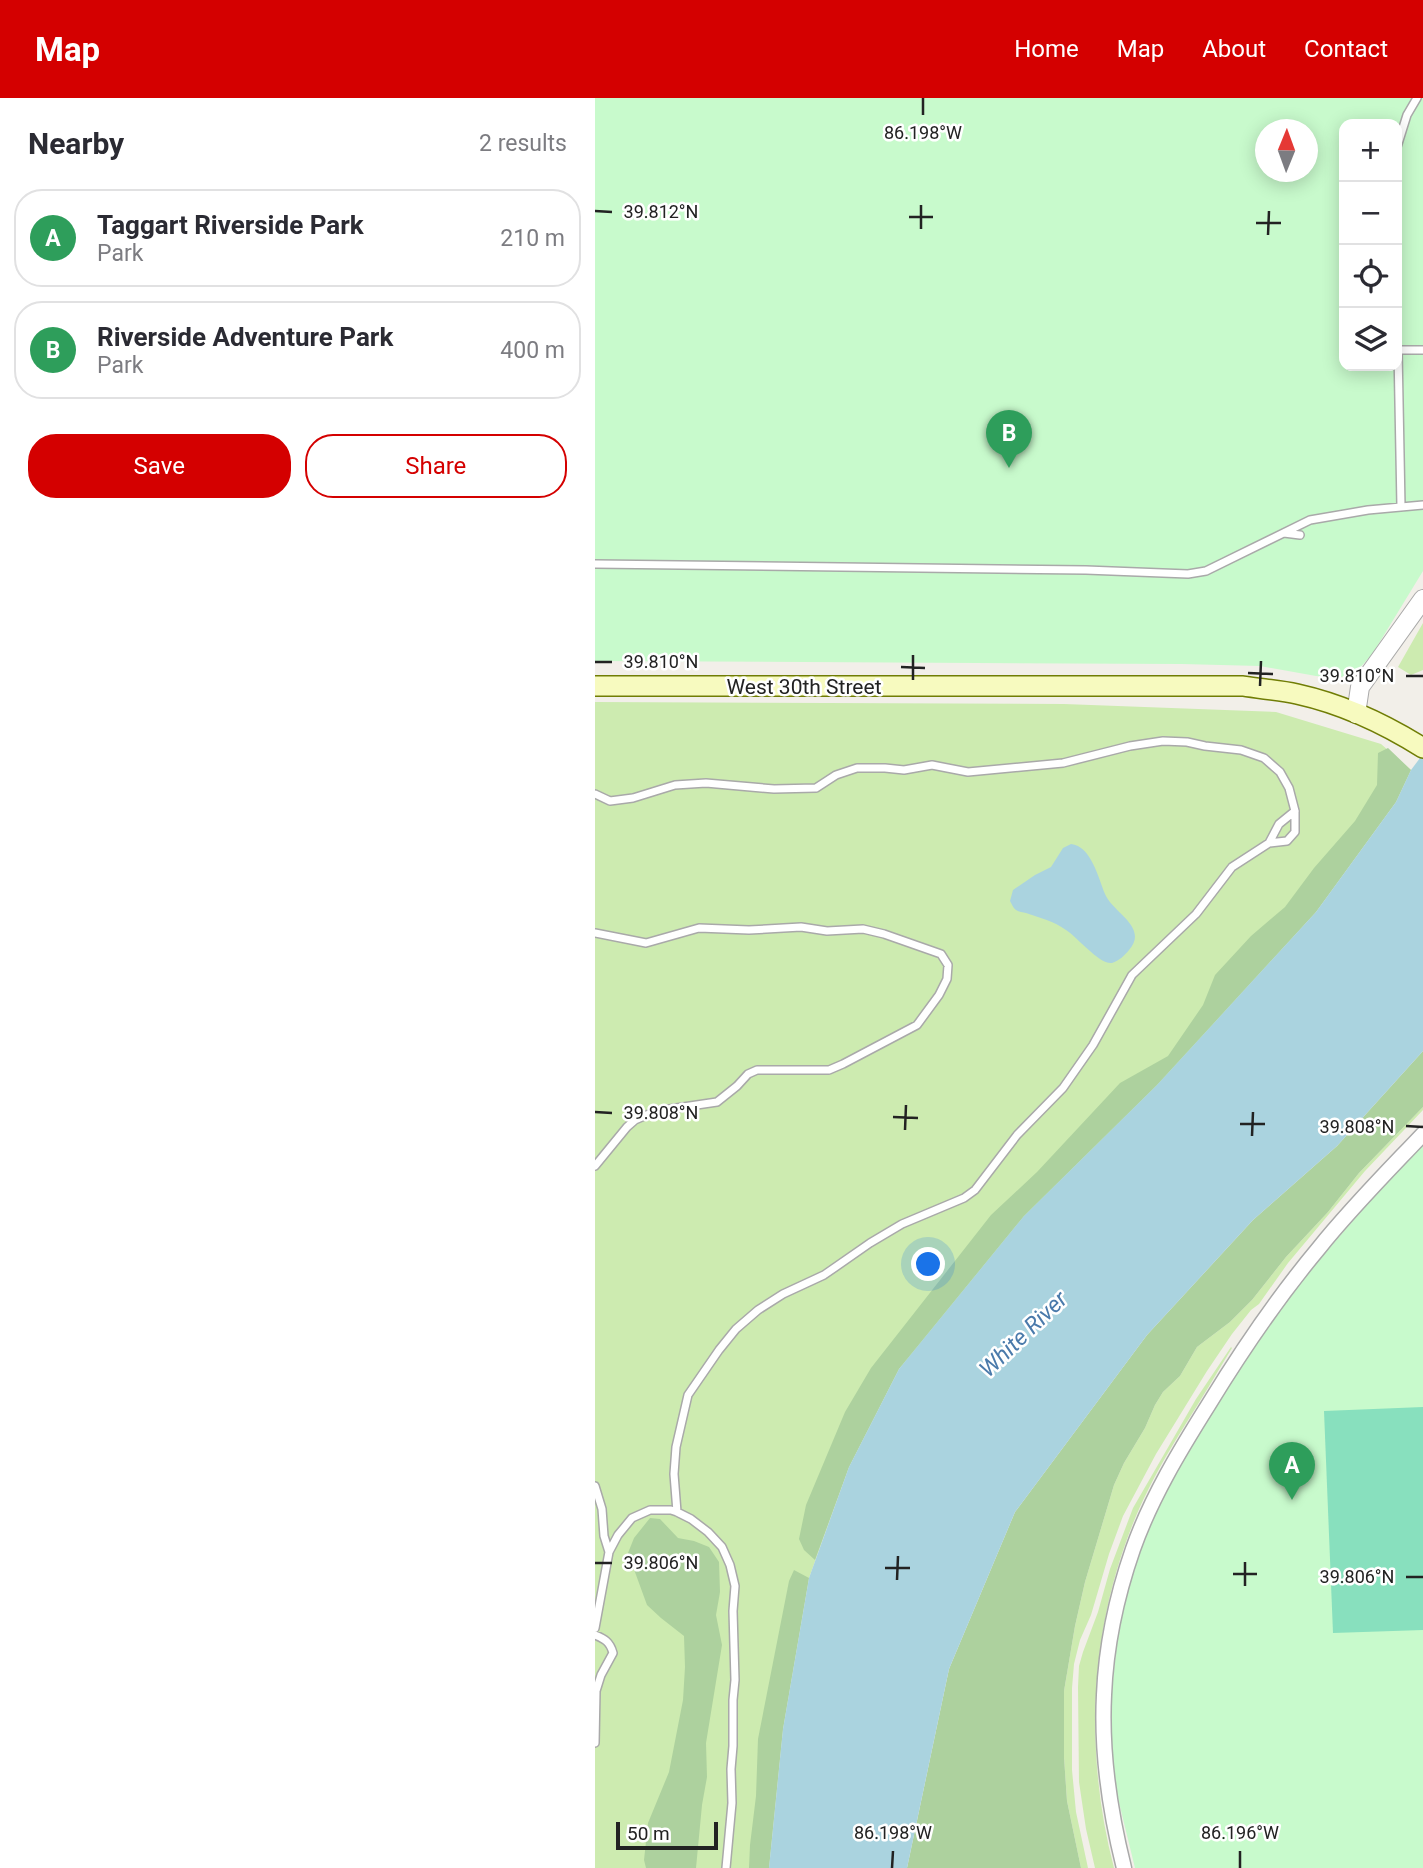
<!DOCTYPE html>
<meta charset="utf-8">
<style>
:root{--surface:#fff;--page:#f7f7f7;--text:#2b2b33;--muted:#7c7c81;--line:#e1e1e2;--accent:#d40000}
body{margin:0;font-family:Roboto,sans-serif;background:var(--page);color:var(--text)}
.controls{position:absolute;right:21px;top:21px;display:grid;overflow:hidden;border-radius:14px;box-shadow:0 4px 18px #0003}
.controls button{width:63px;height:63px;display:grid;place-items:center;padding:0;border:0;border-bottom:2px solid var(--line);background:var(--surface);color:var(--text);font:35px sans-serif}
.compass{position:absolute;left:660px;top:21px;width:63px;height:63px;border-radius:50%;background:var(--surface);box-shadow:0 4px 18px #0003;rotate:1deg}
.scale{position:absolute;left:21px;bottom:18px;width:102px;box-sizing:border-box;padding-left:7px;border:4px solid #222;border-top:0;font-size:19px;line-height:24px;white-space:nowrap;color:#222;-webkit-text-stroke:5px #fff;paint-order:stroke}
.you{position:absolute;left:334px;top:1167px;width:24px;height:24px;margin:-18px;border:5px solid #fff;border-radius:50%;background:#1a73e8;box-shadow:0 0 0 10px #1a73e833}
.badge{display:grid;place-items:center;width:46px;height:46px;border-radius:50%;background:var(--accent);color:#fff;font-size:23px;font-weight:700}
.pin{position:absolute;translate:-50% -58px;filter:drop-shadow(0 2px 4px #0008)}
.pin::after{content:'';position:absolute;top:37px;width:24px;height:21px;background:inherit;clip-path:polygon(0 0,100% 0,50% 100%)}
.list{margin:0;padding:0;list-style:none}
h2{display:flex;justify-content:space-between;align-items:center;height:91px;margin:0;padding:0 28px;font-size:30px}
h2 small{font-size:23px;font-weight:400;color:var(--muted)}
.list li{display:grid;grid-template-columns:46px 1fr auto;gap:21px;align-items:center;box-sizing:border-box;height:98px;margin:0 14px 14px;padding:0 14px;border:2px solid var(--line);border-radius:28px}
.list b{display:block;font-size:26px;white-space:nowrap}
.list p{margin:0;font-size:23px;white-space:nowrap;color:var(--muted)}
.list em{font-size:23px;font-style:normal;color:var(--muted)}
.actions{display:flex;gap:14px;padding:21px 28px}
.actions a{flex:1;padding:16px 0;border:2px solid var(--accent);border-radius:28px;text-align:center;font-size:24px;color:var(--accent)}
.actions .main{background:var(--accent);color:#fff}
.icon{flex:none;width:38px;height:38px;fill:none;stroke:currentColor;stroke-width:2;stroke-linecap:round;stroke-linejoin:round}
.map{position:relative;flex:none;width:828px;height:1770px;overflow:hidden}
header{display:flex;align-items:center;gap:42px;box-sizing:border-box;height:98px;padding:0 35px;background:var(--accent);color:#fff}
header strong{font-size:33px}
nav{display:flex;gap:38px;margin-inline-start:auto;font-size:24px}
main{display:flex}
aside{flex:1;background:var(--surface)}
.map>svg:first-child{display:block}
.grass{fill:#cdebb0}
.forest{fill:#add19e}
.park{fill:#c8facc;fill-rule:evenodd}
.pitch{fill:#88e0be}
.water{fill:#aad3df}
.lines{fill:none;stroke-linecap:round;stroke-linejoin:round}
.service-casing{stroke:#a9a9a9;stroke-width:10}
.minor-casing{stroke:#a9a9a9;stroke-width:17}
.tertiary-casing{stroke:#a9a9a9;stroke-width:20}
.secondary-casing{stroke:#707d05;stroke-width:22}
.service{stroke:#fff;stroke-width:7}
.minor{stroke:#fff;stroke-width:14}
.tertiary{stroke:#fff;stroke-width:18}
.secondary{stroke:#f7fabf;stroke-width:19}
.ticks{fill:none;stroke:#222;stroke-width:2.5}
.labels{text-anchor:middle;stroke-width:5;stroke-linejoin:round;paint-order:stroke}
.street-label{font-size:21px;fill:#222;stroke:#fff}
.water-label{font-size:23px;font-style:italic;fill:#4a7aab;stroke:#fff}
.ticks-label{font-size:18px;text-anchor:middle;fill:#222;stroke:#fff;stroke-width:5;stroke-linejoin:round;paint-order:stroke}
</style>
<header>
<strong>Map</strong>
<nav><a>Home</a><a>Map</a><a>About</a><a>Contact</a></nav>
</header>
<main>
<aside>
<h2>Nearby<small>2 results</small></h2>
<ul class="list">
<li><span class="badge" style="background:#2e9e5b">A</span><div><b>Taggart Riverside Park</b><p>Park</p></div><em>210 m</em></li>
<li><span class="badge" style="background:#2e9e5b">B</span><div><b>Riverside Adventure Park</b><p>Park</p></div><em>400 m</em></li>
</ul>
<div class="actions"><a class="main">Save</a><a>Share</a></div>
</aside>
<div class="map">
<svg width="828" height="1770" viewBox="0 0 828 1770">
<rect width="100%" height="100%" fill="#f2efe9"/>
<path class="grass" d="M828,525V572L816,577L803,569Z
M0,604L469,606L681,614L786,646L816,672L801,704L721,814L304,1271L254,1369L214,1480L188,1631L174,1770H0Z
M828,1009V1012L770,1073L693,1165L664,1206L656,1212L637,1236L612,1273L561,1356L528,1418L514,1456L496,1517L485,1542L479,1566L477,1590V1672L481,1714L493,1770H486L472,1703L469,1659V1593L480,1528L490,1484L519,1387L529,1365L550,1330L560,1307L568,1294L585,1278L602,1249L635,1224L657,1202L691,1159L733,1114L764,1075Z
M636,1249L637,1250C621,1276 606,1302 590,1327C573,1354 557,1382 544,1411C495,1523 488,1652 519,1770H500L491,1731L484,1684L483,1589L484,1568L488,1554L503,1514L515,1471L538,1410L601,1301Z"/>
<path class="forest" d="M793,650L816,672L801,704L721,814L562,987L429,1118L304,1271L254,1369L220,1462L209,1452L204,1441L211,1407L250,1314L276,1270L396,1117L442,1074L525,985L573,958L608,907L620,877L656,838L690,809L719,770L760,723L782,687L783,655Z
M828,953V1009L764,1075L733,1114L691,1159L657,1202L635,1224L602,1249L585,1278L568,1294L560,1307L550,1330L529,1365L519,1387L490,1484L480,1528L469,1593V1659L472,1703L486,1770H312L354,1571L420,1414L552,1237L658,1122L742,1048Z
M55,1420L65,1421L83,1440L99,1443L114,1449L124,1464L125,1494L121,1517L127,1547L111,1645L112,1679L107,1707L101,1770H51L49,1762L53,1725L74,1674L88,1602L90,1569L89,1538L66,1520L52,1507L33,1455L39,1440Z
M199,1472L214,1480L188,1631L174,1770H154L155,1747L161,1698L163,1641L194,1483Z"/>
<path class="park" d="M0,0H828V473L778,555L763,572L744,580L721,578L665,568L587,566L0,563ZM749,26H802V268H749ZM670,32H712V74H670Z
M828,1042V1770H540L519,1684L516,1653V1603L523,1533L532,1493L554,1428L577,1376L642,1271L697,1193Z"/>
<path class="pitch" d="M828,1309V1532L738,1535L729,1313Z"/>
<path class="water" d="M828,656V953L742,1048L658,1122L552,1237L420,1414L354,1571L312,1770H174L188,1631L214,1480L254,1369L304,1271L429,1118L562,987L721,814L801,704L816,672Z
M476,746C496,748 503,779 510,796C518,815 554,829 534,852C530,857 524,863 517,865C505,867 482,839 471,832C459,823 445,820 431,815C428,814 424,814 421,812C418,810 417,806 415,803L418,792L440,777L456,769L468,750Z"/>
<g class="lines">
<defs>
<path id="service" d="M802,49L812,17L822,0
M802,252H828
M803,252L806,409
M689,435L705,437
M0,466L491,472L593,476L611,473L715,422L773,412L828,407
M0,696L15,703L38,700L80,687L111,685L179,691L221,690L241,677L262,670H290L309,672L337,667L373,674L468,665L535,648L568,643L592,644L610,648L646,652L669,660L685,674L694,690L700,713V734L692,743L674,745L637,769L601,816L537,877L498,947L468,990L422,1037L380,1092L369,1100L307,1126L275,1145L229,1177L188,1196L163,1212L141,1231L124,1252L93,1297L81,1349L79,1376L82,1414
M674,745L684,726L700,713
M0,835L51,845L104,830L154,832L206,829L232,833L268,831L289,836L346,856L353,867L352,881L344,897L322,927L248,966L234,972H162L153,976L142,988L122,1004L61,1013L40,1022L32,1029L0,1068
M0,1388L7,1411L9,1438L14,1454L0,1530
M14,1454L23,1437L37,1420L55,1412H76L82,1414L96,1421L113,1434L127,1449L135,1467L140,1488L138,1513L140,1582L138,1602V1648L136,1671L137,1705L131,1770
M0,1537C10,1541 15,1544 18,1555L6,1577L1,1593L0,1645"/>
<path id="minor" d="M529,1770C515,1714 506,1655 509,1597C511,1548 522,1497 538,1451C556,1400 585,1352 614,1306C647,1252 683,1199 724,1150C756,1110 792,1074 828,1036"/>
<path id="tertiary" d="M761,616L765,589L828,501"/>
<path id="secondary" d="M0,588H648C666,591 684,592 702,596C747,606 790,626 828,650"/>
</defs>
<use href="#service" class="service-casing"/>
<use href="#minor" class="minor-casing"/>
<use href="#tertiary" class="tertiary-casing"/>
<use href="#secondary" class="secondary-casing"/>
<use href="#service" class="service"/>
<use href="#minor" class="minor"/>
<use href="#tertiary" class="tertiary"/>
<use href="#secondary" class="secondary"/>
</g>
<path class="ticks" d="M328,17V0M0,113L17,114M314,119H338M661,125H686M326,131V107M673,137L674,113M0,564H17M306,569L330,570M653,575L678,576M811,578H828M318,582V557M665,588L666,563M0,1014L17,1015M298,1019L323,1020M645,1026H670M811,1028L828,1029M310,1032L311,1007M657,1038L658,1014M0,1465H17M290,1470H315M638,1476H662M811,1479H828M302,1482L303,1458M650,1488V1464M297,1770L298,1753M645,1770V1753"/>
<g class="labels">
<g class="street-label">
<text x="209" y="596">West 30th Street</text>
</g>
<g class="water-label">
<text transform="translate(428 1236) rotate(-44)" y="8">White River</text>
</g>
</g>
<g class="ticks-label">
<text x="328" y="41">86.198°W</text>
<text x="66" y="120">39.812°N</text>
<text x="66" y="570">39.810°N</text>
<text x="762" y="584">39.810°N</text>
<text x="66" y="1021">39.808°N</text>
<text x="762" y="1035">39.808°N</text>
<text x="66" y="1471">39.806°N</text>
<text x="762" y="1485">39.806°N</text>
<text x="298" y="1741">86.198°W</text>
<text x="645" y="1741">86.196°W</text>
</g>
</svg>
<div class="controls">
<button>+</button>
<button>−</button>
<button><svg class="icon" aria-label="locate" viewBox="0 0 24 24"><circle cx="12" cy="12" r="6"/><path d="M12 2v4M12 18v4M2 12h4M18 12h4"/></svg></button>
<button><svg class="icon" aria-label="layers" viewBox="0 0 24 24"><path d="M12 4l9 5-9 5-9-5zM3 14l9 5 9-5"/></svg></button>
</div>
<svg class="compass" viewBox="-18 -18 36 36"><path d="M0-13l5 13h-10z" fill="#e53935"/><path d="M0 13l5-13h-10z" fill="#7c7c81"/></svg>
<div class="scale">50 m</div>
<div class="you"></div>
<div class="pin badge" style="left:697px;top:1402px;background:#2e9e5b">A</div>
<div class="pin badge" style="left:414px;top:370px;background:#2e9e5b">B</div>
</div>
</main>
